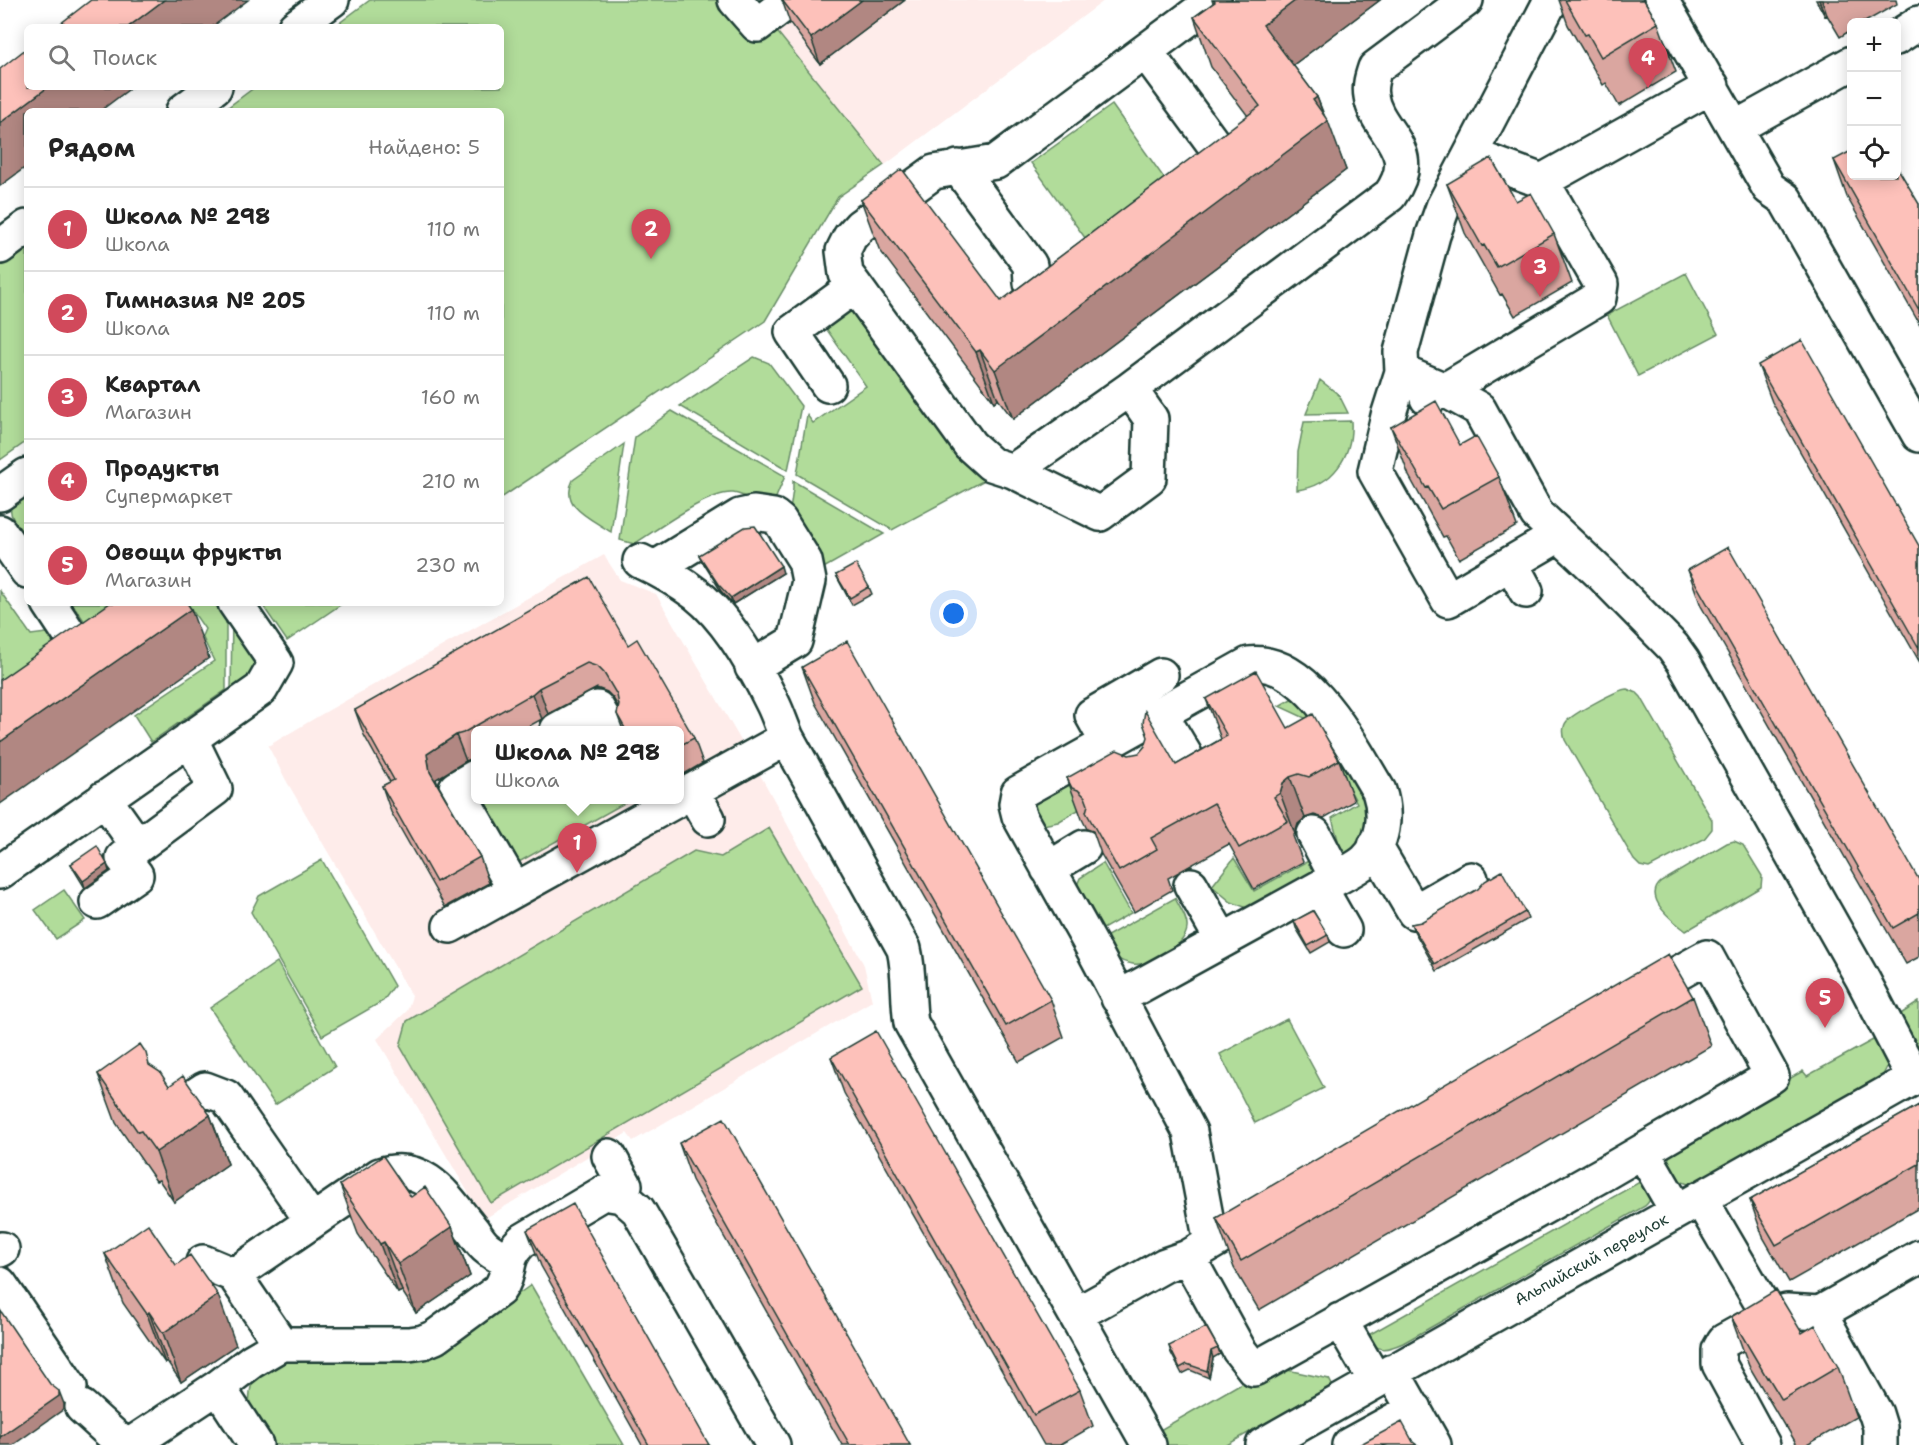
<!DOCTYPE html>
<html lang="ru">
<meta charset="utf-8">
<style>
:root{--surface:#fff;--page:#f6f6f6;--text:#222;--muted:#767676;--line:#e0e0e0;--accent:#d1495b}
body{margin:0;font-family:"Shantell Sans",sans-serif;background:var(--page);color:var(--text)}
.controls{position:absolute;right:18px;top:18px;display:grid;overflow:hidden;border-radius:9px;box-shadow:0 3px 15px #0003}
.controls button{width:54px;height:54px;display:grid;place-items:center;padding:0;border:0;border-bottom:2px solid var(--line);background:var(--surface);color:var(--text);font:30px sans-serif}
.you{position:absolute;left:954px;top:614px;width:21px;height:21px;margin:-15px;border:4px solid #fff;border-radius:50%;background:#1a73e8;box-shadow:0 0 0 9px #1a73e833}
.badge{display:grid;place-items:center;width:39px;height:39px;border-radius:50%;background:var(--accent);color:#fff;font-size:20px;font-weight:700}
.pin{position:absolute;translate:-50% -50px;filter:drop-shadow(0 2px 3px #0008)}
.pin::after{content:'';position:absolute;top:32px;width:21px;height:18px;background:inherit;clip-path:polygon(0 0,100% 0,50% 100%)}
.popup{position:absolute;left:471px;top:726px;width:213px;height:78px;box-sizing:border-box;display:grid;place-content:center;border-radius:9px;background:var(--surface);filter:drop-shadow(0 2px 4px #0005);font-size:20px;white-space:nowrap;color:var(--muted)}
.popup b{font-size:22px;color:var(--text)}
.popup::after{content:'';position:absolute;left:50%;top:100%;margin-left:-12px;border:12px solid transparent;border-top-color:var(--surface)}
.list{margin:0;padding:0;list-style:none}
h2{display:flex;justify-content:space-between;align-items:center;height:78px;margin:0;padding:0 24px;font-size:26px}
h2 small{font-size:20px;font-weight:400;color:var(--muted)}
.list li{display:grid;grid-template-columns:39px 1fr auto;gap:18px;align-items:center;box-sizing:border-box;height:84px;padding:0 24px;border-top:2px solid var(--line)}
.list b{display:block;font-size:22px;white-space:nowrap}
.list p{margin:0;font-size:20px;white-space:nowrap;color:var(--muted)}
.list em{font-size:20px;font-style:normal;color:var(--muted)}
.icon{flex:none;width:33px;height:33px;fill:none;stroke:currentColor;stroke-width:2;stroke-linecap:round;stroke-linejoin:round}
.map{position:relative;flex:none;width:1919px;height:1445px;overflow:hidden}
.search{position:absolute;background:var(--surface);box-shadow:0 3px 15px #0003;left:24px;top:24px;width:480px;height:66px;display:flex;align-items:center;gap:15px;box-sizing:border-box;padding:0 21px;border-radius:9px;color:var(--muted);font-size:22px}
.panel{position:absolute;background:var(--surface);box-shadow:0 3px 15px #0003;left:24px;top:108px;width:480px;height:498px;border-radius:9px}
.map>svg:first-child{display:block}
.built{fill:#feecea;fill-rule:evenodd}
.green{fill:#b1dc9a;stroke:#688c67;stroke-width:1.5}
.lines{fill:none;stroke-linecap:round;stroke-linejoin:round}
.minor-casing{stroke:#1f3d34;stroke-width:38}
.minor{stroke:#fff;stroke-width:33}
.wall{fill:#daa6a0;stroke:#1f3d34;stroke-width:1.5}
.shaded-wall{fill:#b18782;stroke:#1f3d34;stroke-width:1.5}
.building{fill:#fdc1ba;stroke:#1f3d34;stroke-width:1.5}
.labels{text-anchor:middle;stroke-width:5;stroke-linejoin:round;paint-order:stroke}
.street-label{font-size:16px;fill:#1f3d34;stroke:#fff}
</style>
<div class="map">
<svg width="1919" height="1445" viewBox="0 0 1919 1445">
<rect width="100%" height="100%" fill="#fff"/>
<filter id="ink" filterUnits="userSpaceOnUse"><feTurbulence type="fractalNoise" baseFrequency=".0167" numOctaves="2"/><feDisplacementMap in="SourceGraphic" scale="12" xChannelSelector="R" yChannelSelector="G"/><feConvolveMatrix kernelMatrix="1 2 1 2 8 2 1 2 1" color-interpolation-filters="sRGB"/></filter>
<g filter="url(#ink)">
<path class="built" d="M510,0H1105L889,162L838,197L765,321L501,498V111H371L501,87V27Z
M604,555L620,580L656,594L751,758L864,965L872,1001L633,1141L627,1133L484,1219L377,1039L407,1011L412,996L287,782L268,746L322,714ZM475,730H679V800H475Z"/>
<path class="green" d="M370,0H719L759,42L775,29L884,165L838,197L765,321L501,498V111H223L255,87H501V27H334Z
M1112,105L1169,185L1088,242L1031,163Z
M27,241V441L0,460V261Z
M1686,273L1718,334L1638,376L1607,315Z
M850,310L855,315L992,476L892,530L797,474L807,415L813,423L866,386L825,327L845,311Z
M754,357L769,363L801,406L788,470L680,406Z
M1320,380L1339,395L1348,413L1306,414Z
M672,411L785,476L772,507C758,506 748,495 733,493C708,491 657,530 634,544L620,540L635,437Z
M1351,421C1353,456 1333,486 1297,490L1298,452L1304,422Z
M624,444L611,532C592,519 559,507 573,480Z
M793,481L884,534L822,569L789,518L793,489Z
M27,491V539C21,531 6,515 12,504C14,499 23,495 27,491Z
M0,591L31,635L54,632L65,648L0,682Z
M72,603H110L129,630L95,637Z
M187,603H220L226,613V690L151,742L134,715L214,661L202,636L205,629Z
M261,603H343L287,641Z
M232,616L259,662L249,679L231,693Z
M1627,689L1637,693L1641,697L1712,820V829L1704,839L1649,868L1640,866L1634,860L1565,740C1563,734 1562,727 1567,721C1573,714 1618,689 1627,689Z
M1298,695L1320,725L1279,706Z
M1339,745L1369,793L1368,837L1344,862L1332,818L1357,803L1329,751Z
M1097,758L1115,788L1058,822L1043,825L1031,804Z
M476,800H630L510,867Z
M769,828L862,986L491,1203L400,1046L407,1021L694,851L721,857Z
M1734,841L1743,845L1762,876L1761,887L1686,931C1674,922 1642,898 1661,882L1727,843Z
M1234,858L1254,891L1310,860L1316,869L1315,875L1250,909L1231,902L1212,886Z
M322,860L394,986L383,1001L322,1036L251,912L259,896Z
M1103,863L1131,913L1096,933L1075,890L1080,878Z
M64,890L85,920L56,939L35,910Z
M1175,898C1179,907 1188,918 1187,928C1186,946 1150,967 1133,964C1117,962 1109,952 1100,940Z
M277,962L335,1067L275,1105L210,1008Z
M1919,1002V1050L1915,1048L1896,1017Z
M1287,1019L1324,1088L1255,1123L1220,1054Z
M1884,1034L1889,1063L1881,1079L1693,1185C1678,1183 1674,1176 1667,1163L1671,1152L1679,1142L1803,1071L1807,1076Z
M1645,1179C1650,1191 1655,1197 1645,1206L1403,1343C1385,1351 1377,1352 1365,1337Z
M531,1285L624,1445H273C255,1420 244,1414 252,1382L285,1360L437,1351Z
M1278,1368L1329,1379L1332,1385L1227,1445H1159L1153,1434L1245,1381L1248,1384Z"/>
<g class="lines">
<defs>
<path id="minor" d="M735,0L757,25L790,0
M1214,0L996,162L934,172L860,226L850,237L843,251L846,274L855,286L970,445L991,464L1013,471L1130,389L1390,195C1423,149 1376,133 1371,96C1369,86 1372,77 1375,68L1466,0
M1551,0L1443,207L1433,235L1401,352L1402,372L1388,416L1375,471L1448,600L1559,535
M1661,0L1769,188L1785,199L1919,435
M295,27L332,0
M1896,38L1919,23
M1146,52L1221,154
M183,111L215,87
M1735,128L1852,63
M1471,155L1542,181
M958,167L1030,265L1031,283L1037,293
M0,247L27,227
M1402,372L1445,390L1479,409L1537,514L1602,575L1673,647L1683,661L1862,978L1914,1078
M828,385L792,332L855,286
M1427,398L1445,390L1599,298L1601,284L1542,181L1712,86
M1013,471L1100,514L1149,478L1151,419L1130,389
M0,494L27,475
M0,532L27,571
M640,561C659,570 679,581 696,594C728,619 755,667 773,704C778,714 782,727 787,738L904,949C910,974 907,998 911,1023L1149,1445
M1511,563L1526,591
M655,568L740,516L754,513L774,516L780,521L805,561L809,581L795,641L752,667
M49,603L76,644
M1160,713L1185,755
M557,730L597,708L610,730
M1107,742L1092,715L1161,675
M475,777L456,788L515,890
M692,791L708,819
M104,798L138,846L215,789L190,738
M679,798L787,738
M1314,834L1337,878
M1375,846L1414,912L1471,879
M1048,869L1084,847
M0,872L261,689L276,663L235,603
M1191,885L1222,940
M1320,888L1344,930
M97,902L136,875L123,858L138,846
M450,926L677,800
M1118,998L1337,878C1346,873 1357,868 1365,861C1384,843 1387,814 1379,791C1353,749 1308,657 1249,664L1018,793L1016,804L1019,816L1090,943L1190,1132L1211,1243
M182,1104L205,1089L226,1097L312,1221
M1643,1152L1677,1211
M609,1156L625,1185L622,1196
M1700,1198L1769,1316
M0,1250L2,1249
M1188,1257L1239,1350L1254,1369L1605,1173L1772,1076L1707,957L1639,995
M203,1262L234,1275L281,1344
M234,1275L380,1175C426,1160 448,1201 473,1231C477,1237 482,1245 488,1249C494,1254 501,1257 508,1261
M0,1284L70,1387
M1820,1313L1876,1414L1880,1427V1445
M1077,1314L1165,1265L1188,1257L1262,1213
M1340,1320L1375,1380
M1392,1371L1434,1445
M218,1387L256,1445
M82,1407L124,1445
M130,1445L218,1387L252,1361L281,1344H409L423,1342L435,1337L499,1290C513,1271 502,1260 522,1241L603,1193L622,1196L638,1210L773,1445
M1263,1445L1919,1075
M1349,1445L1415,1409
M1763,1445L1719,1364V1350L1724,1341L1769,1316L1787,1311L1820,1313L1919,1257"/>
</defs>
<use href="#minor" class="minor-casing"/>
<use href="#minor" class="minor"/>
</g>
<path class="wall" d="M782,0H905L820,64L790,23Z
M1212,0H1380L1293,65L1317,97L1346,170L1013,419L998,399L994,402L879,249L861,200L1001,301L1248,116L1211,67L1194,17L1213,3Z
M1559,0H1644L1658,23L1676,72L1619,106L1606,83L1603,85L1568,25Z
M1816,0H1896L1897,4L1865,22H1851V30L1840,37L1827,15L1825,16Z
M1834,160L1919,204V323L1847,197Z
M1447,184L1516,201L1554,234L1572,283L1515,316L1502,294L1500,295L1465,233Z
M1758,365L1919,546V661L1772,402Z
M1391,427L1460,445L1499,477L1517,526L1459,559L1446,536L1443,537L1409,476Z
M699,555L783,573L733,604L721,591L702,561Z
M1688,570L1919,880V957L1906,964L1701,606Z
M836,575L869,587L872,594L852,605L839,581Z
M628,645L694,738L703,763L679,777V730H623L617,714L619,708L613,698L607,692L597,688L548,714L542,719L522,730H475V757L466,761L436,779L437,783L480,857L489,883L445,907L391,812L382,786L390,782L364,735L355,710Z
M802,667L1051,1000L1064,1037L1019,1062L815,703Z
M1206,699L1288,728L1339,760L1354,801L1324,818L1314,815L1305,818L1298,824L1295,834L1293,836L1303,862L1254,889L1229,844L1168,878L1172,890L1134,912L1101,854L1093,831L1087,829L1082,819L1067,778L1176,765L1221,739Z
M71,864L109,871L85,888L74,870Z
M1525,912L1528,919L1437,971L1414,931L1411,924Z
M1294,921L1328,935L1330,942L1311,953L1296,928Z
M1693,997L1711,1046L1259,1310L1234,1268L1216,1218Z
M831,1057L1080,1390L1093,1426L1060,1445H1044L844,1093Z
M151,1067L169,1086L210,1115L228,1164L174,1202L159,1180L156,1181L116,1123L98,1074Z
M1919,1105V1208L1789,1282L1763,1237L1750,1200Z
M679,1143L910,1445H842L692,1180Z
M340,1185L411,1197L452,1227L470,1276L416,1313L402,1291L398,1293L358,1234Z
M527,1230L709,1445H642L541,1266Z
M105,1254L236,1345L181,1382L167,1361L165,1363L123,1303Z
M1731,1317L1802,1333L1838,1367L1856,1417L1807,1445H1797L1786,1426L1785,1427L1749,1366Z
M1169,1346L1218,1348L1220,1354L1213,1358L1209,1378L1190,1370L1182,1374L1171,1353Z"/>
<path class="shaded-wall" d="M164,0H248L212,27H128Z
M862,0H905L820,64L811,38Z
M1296,0H1380L1281,74L1263,25Z
M1819,0H1822L1827,15L1825,16Z
M48,87H132L100,111H27V166L0,186V123Z
M1317,97L1326,122L1328,121L1346,170L1013,419L995,370Z
M980,350L998,399L994,402L976,352Z
M781,566L783,573L733,604L731,598Z
M191,609L209,658L0,804V742Z
M539,688L548,714L542,719L532,694Z
M456,735L466,761L436,779L440,797L430,772L427,754Z
M1290,777L1305,818L1298,824L1295,834L1280,793L1283,783Z
M107,864L109,871L85,888L83,881Z
M210,1115L228,1164L174,1202L156,1152Z
M452,1227L470,1276L416,1313L398,1264Z
M384,1242L402,1291L398,1293L380,1244Z
M218,1295L236,1345L181,1382L163,1333Z
M149,1312L167,1361L165,1363L147,1314Z
M1211,1351L1213,1358L1209,1378L1207,1371Z
M59,1391L64,1404V1409L13,1445H0V1437Z"/>
<path class="building" d="M91,0H164L128,27H56Z
M782,0H862L811,38Z
M1213,0H1296L1263,25L1317,97L1313,100L1328,121L995,370L980,350L976,352L861,200L902,169L1001,301L1260,106L1194,17L1215,2Z
M1565,0H1644L1658,23L1601,57L1588,34L1585,35Z
M27,48V87H48L0,123V69Z
M1851,151V176H1896V165L1919,204V310L1834,160Z
M1491,158L1516,201L1531,193L1554,234L1497,267L1484,245L1482,246L1447,184Z
M1802,340L1919,546V648L1758,365Z
M1436,401L1460,445L1476,436L1499,477L1441,509L1428,487L1426,488L1391,427Z
M755,526L781,566L731,598L718,584L699,555L745,527Z
M1728,547L1919,880V913L1893,928L1688,570Z
M856,564L869,587L850,598L836,575Z
M589,577L628,645L637,639L694,738L679,746V730H626L617,714L619,705L617,695L604,673L598,667L587,663L539,688L532,694L463,733L456,735L427,754L430,772L480,857L436,882L382,786L394,780L355,710Z
M110,603H187L191,609L0,742V680Z
M847,641L1051,1000L1006,1026L802,667Z
M1256,671L1288,728L1313,714L1339,760L1309,777L1299,774L1290,777L1283,783L1280,793L1274,797L1288,821L1239,848L1214,803L1151,838L1157,849L1119,871L1086,812L1088,805L1085,797L1078,790L1072,788L1067,778L1117,750L1129,755L1139,753L1145,746L1148,737L1143,723L1145,711L1176,765L1227,736L1206,699Z
M97,846L107,864L83,881L71,864Z
M1502,871L1525,912L1435,964L1411,924L1421,922L1478,889L1485,881Z
M1313,911L1328,935L1308,946L1294,921Z
M1668,954L1693,997L1241,1261L1216,1218Z
M876,1031L1080,1390L1034,1415L831,1057Z
M140,1044L146,1053L149,1065L160,1072L169,1086L183,1076L210,1115L156,1152L141,1131L138,1132L98,1074Z
M1919,1105V1164L1776,1245L1750,1200Z
M724,1118L910,1445H850L679,1143Z
M383,1156L411,1197L425,1187L452,1227L398,1264L384,1242L380,1244L340,1185Z
M573,1204L709,1445H649L527,1230Z
M148,1224L176,1265L190,1255L218,1295L163,1333L149,1312L147,1314L105,1254Z
M1776,1290L1802,1333L1815,1325L1838,1367L1782,1400L1768,1377L1767,1378L1731,1317Z
M0,1310L50,1384L59,1391V1396L0,1437Z
M1206,1327L1218,1348L1211,1351L1207,1371L1187,1364L1180,1368L1169,1346Z
M1402,1422L1413,1442L1417,1445H1359Z"/>
</g>
<g class="labels">
<g class="street-label">
<text transform="translate(1591 1259) rotate(-29)" y="6">Альпийский переулок</text>
</g>
</g>
</svg>
<div class="controls">
<button>+</button>
<button>−</button>
<button><svg class="icon" aria-label="locate" viewBox="0 0 24 24"><circle cx="12" cy="12" r="6"/><path d="M12 2v4M12 18v4M2 12h4M18 12h4"/></svg></button>
</div>
<div class="you"></div>
<div class="pin badge" style="left:577px;top:873px">1</div>
<div class="popup"><b>Школа № 298</b>Школа</div>
<div class="pin badge" style="left:651px;top:259px">2</div>
<div class="pin badge" style="left:1540px;top:297px">3</div>
<div class="pin badge" style="left:1648px;top:88px">4</div>
<div class="pin badge" style="left:1825px;top:1028px">5</div>
<div class="search"><svg class="icon" aria-label="search" viewBox="0 0 24 24"><circle cx="10" cy="10" r="6"/><path d="M15 15l6 6"/></svg>Поиск</div>
<section class="panel">
<h2>Рядом<small>Найдено: 5</small></h2>
<ul class="list">
<li><span class="badge">1</span><div><b>Школа № 298</b><p>Школа</p></div><em>110 m</em></li>
<li><span class="badge">2</span><div><b>Гимназия № 205</b><p>Школа</p></div><em>110 m</em></li>
<li><span class="badge">3</span><div><b>Квартал</b><p>Магазин</p></div><em>160 m</em></li>
<li><span class="badge">4</span><div><b>Продукты</b><p>Супермаркет</p></div><em>210 m</em></li>
<li><span class="badge">5</span><div><b>Овощи фрукты</b><p>Магазин</p></div><em>230 m</em></li>
</ul>
</section>
</div>
